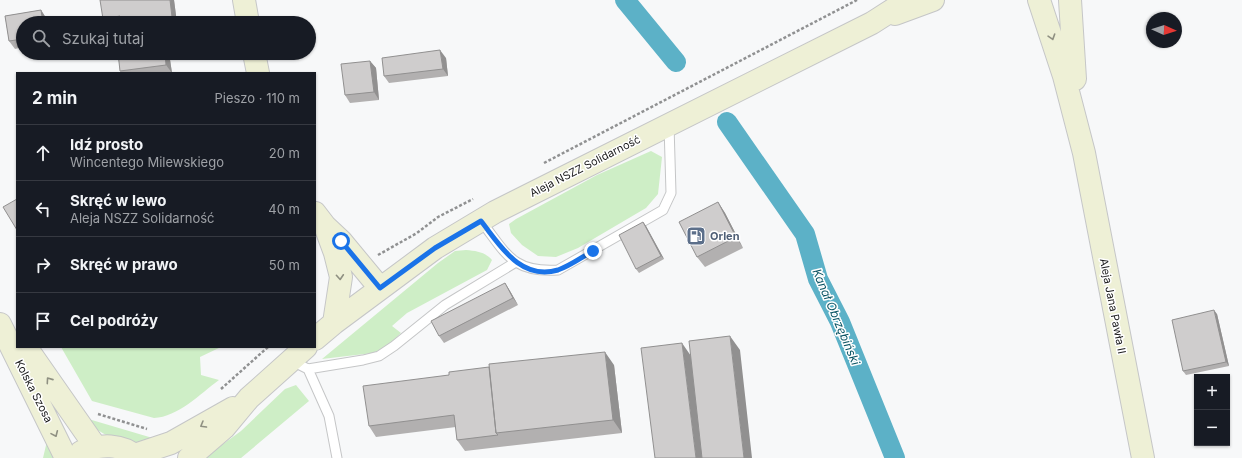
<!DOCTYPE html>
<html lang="pl">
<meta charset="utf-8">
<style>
:root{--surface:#171b24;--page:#20242c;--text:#f1f3f6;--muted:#9ea1a6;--line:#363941}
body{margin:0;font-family:Inter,sans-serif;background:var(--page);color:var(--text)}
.controls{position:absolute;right:12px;bottom:12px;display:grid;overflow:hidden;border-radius:0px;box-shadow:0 1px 3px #0004}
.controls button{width:36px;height:36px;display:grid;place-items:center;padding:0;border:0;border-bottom:1px solid var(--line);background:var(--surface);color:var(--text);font:20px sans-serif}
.compass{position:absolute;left:1146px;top:12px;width:36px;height:36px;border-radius:50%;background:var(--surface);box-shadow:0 1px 3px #0004;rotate:93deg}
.stop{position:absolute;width:12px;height:12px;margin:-9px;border:3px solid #1a73e8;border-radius:50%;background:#fff}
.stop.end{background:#1a73e8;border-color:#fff;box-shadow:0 1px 4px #0008}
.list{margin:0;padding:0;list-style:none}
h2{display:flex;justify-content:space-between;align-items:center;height:52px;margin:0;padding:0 16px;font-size:17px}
h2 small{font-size:13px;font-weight:400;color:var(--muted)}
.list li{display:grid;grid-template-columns:26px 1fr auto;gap:12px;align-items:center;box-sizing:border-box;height:56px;padding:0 16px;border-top:1px solid var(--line)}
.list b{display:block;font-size:15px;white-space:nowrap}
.list p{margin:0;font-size:13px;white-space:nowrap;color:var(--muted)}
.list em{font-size:13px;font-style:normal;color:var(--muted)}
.icon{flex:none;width:22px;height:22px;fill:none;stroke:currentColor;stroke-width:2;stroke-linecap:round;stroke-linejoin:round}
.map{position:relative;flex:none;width:1242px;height:458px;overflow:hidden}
.search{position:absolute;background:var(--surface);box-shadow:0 1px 3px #0004;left:16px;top:16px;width:300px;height:44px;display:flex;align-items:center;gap:10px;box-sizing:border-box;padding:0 14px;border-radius:22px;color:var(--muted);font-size:15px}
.panel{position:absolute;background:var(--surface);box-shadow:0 1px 3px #0004;left:16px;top:72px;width:300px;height:276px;border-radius:0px}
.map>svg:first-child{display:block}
.green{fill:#ceeec6}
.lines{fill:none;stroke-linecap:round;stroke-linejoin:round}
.canal{stroke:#5cb1c7;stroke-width:20}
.lane-casing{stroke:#c5c6c7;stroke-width:11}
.secondary-casing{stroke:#c5c6c7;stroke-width:24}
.path{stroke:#909192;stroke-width:2.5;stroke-dasharray:3 2;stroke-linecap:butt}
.lane{stroke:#fff;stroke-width:9}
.secondary{stroke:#eef0d6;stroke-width:22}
.wall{fill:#b2b0b0}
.shaded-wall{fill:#919090}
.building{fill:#cfcdcd;stroke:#919090}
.oneway{stroke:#8f9082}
.route{stroke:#1a73e8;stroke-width:5}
.labels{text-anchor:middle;stroke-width:3;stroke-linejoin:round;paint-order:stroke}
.street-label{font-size:11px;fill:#1a1a1b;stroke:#fff}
.service-label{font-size:11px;font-weight:bold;fill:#4e5e75;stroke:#fff;text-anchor:start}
.water-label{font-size:12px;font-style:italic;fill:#0c5665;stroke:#fff}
</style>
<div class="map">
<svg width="1242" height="458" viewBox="0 0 1242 458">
<rect width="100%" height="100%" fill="#f7f8f9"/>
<path class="green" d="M651,151L662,157L658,194L646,208L578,248L556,257L538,256L522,245L511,233L509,224L516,219L597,175Z
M466,250C477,251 485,252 492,260L487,270L407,313L392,326L401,333L386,347L373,353L322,359L438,263L455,251Z
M61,347H221L200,357L201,375L219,380C200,394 178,417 154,418L92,401Z
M296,385L309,401L241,458H204L241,431L285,389Z
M85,418L156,439C151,441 145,443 140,443C121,444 96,433 85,418Z
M47,441L53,454V458H43Z"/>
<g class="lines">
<path class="canal" d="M625,0L676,62
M727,122L805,234L818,279L840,322L895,458"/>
<defs>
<path id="lane" d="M481,221C506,253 512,273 558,270L663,210L671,193L669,125
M292,361L308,369L363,360L379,356L394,346L445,305L516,262
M308,369L329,416L337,458"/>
<path id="secondary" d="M244,0L248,23
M1039,0L1064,76L1084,153L1143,458
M1070,0L1075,79
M895,14L933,0
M254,53L258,73
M315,213L325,226L341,241L380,288
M325,226L335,253L341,277L334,323
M0,324L66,458
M315,339L334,323L435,248L495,212L872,23L908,0
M26,347L95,446
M81,452C100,444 122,443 138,458
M135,455L171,443L233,408
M189,458L224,428L249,398L306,347"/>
</defs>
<use href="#lane" class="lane-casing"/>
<use href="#secondary" class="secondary-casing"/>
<path class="path" d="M544,163L857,0
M378,255L417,233L438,217L473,199
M221,389L268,347
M98,414L147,429"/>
<use href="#lane" class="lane"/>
<use href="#secondary" class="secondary"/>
</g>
<path class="wall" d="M174,0L177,23H106L103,19Z
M41,10L46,18L47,23H23V47L15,49L9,41L5,16Z
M118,53H169L172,73H121L120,71Z
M446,58L448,76L389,83L384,76Z
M370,61L376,68L379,100L350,103L345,95Z
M718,202L725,213L743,248L705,267L697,257Z
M643,222L646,226L664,259L639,273L636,269Z
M505,283L510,291L518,305L444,343L439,336Z
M1217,314L1229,366L1186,375L1183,371Z
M614,365L622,433L465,451L457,440L456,427L376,437L369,426L449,375Z"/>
<path class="shaded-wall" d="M170,0H174L177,23L172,17Z
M41,10L46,18L47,23H43Z
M440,50L446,58L448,76L443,69Z
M165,53H169L172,73L166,65Z
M370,61L376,68L379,100L374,92Z
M718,202L725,213L743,248L736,237Z
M643,222L646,226L664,259L661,256Z
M505,283L510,291L518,305L513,298Z
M1214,310L1217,314L1229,366L1226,362Z
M730,336L740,350L752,458H744Z
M682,343L691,356L703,458H696Z
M605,352L614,365L622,433L613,420Z"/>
<path class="building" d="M100,0H170L172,17L121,23L120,16L103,19Z
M41,10L43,23H23V39L9,41L5,16Z
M440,50L443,69L384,76L382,58Z
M118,53H165L166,65L120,71Z
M370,61L374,92L345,95L341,64Z
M17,199V230L3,207Z
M718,202L736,237L697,257L679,222Z
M643,222L661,256L636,269L619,235Z
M505,283L513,298L439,336L431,321Z
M1214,310L1226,362L1183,371L1172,320Z
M730,336L744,458H702L689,341Z
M682,343L696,458H655L641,348Z
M605,352L613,420L496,433L489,364Z
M489,367L496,433L498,435L457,440L454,415L369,426L363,386L449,375V372Z"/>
<defs><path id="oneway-chevron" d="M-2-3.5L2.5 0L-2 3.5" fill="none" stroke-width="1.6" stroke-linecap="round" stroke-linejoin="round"/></defs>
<g class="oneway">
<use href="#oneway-chevron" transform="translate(1052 37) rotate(72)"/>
<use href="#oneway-chevron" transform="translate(340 277) rotate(86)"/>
<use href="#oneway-chevron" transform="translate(49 380) rotate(-125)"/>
<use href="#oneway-chevron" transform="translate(203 425) rotate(150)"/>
<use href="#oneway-chevron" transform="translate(55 434) rotate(66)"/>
</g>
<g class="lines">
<path class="route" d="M341,241L380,288L435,248L481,221C500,245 520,281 558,270C570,266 582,257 593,251"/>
</g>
<defs>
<symbol id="fuel-square" viewBox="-11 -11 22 22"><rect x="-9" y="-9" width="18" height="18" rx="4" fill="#5c6f8a" stroke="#fff"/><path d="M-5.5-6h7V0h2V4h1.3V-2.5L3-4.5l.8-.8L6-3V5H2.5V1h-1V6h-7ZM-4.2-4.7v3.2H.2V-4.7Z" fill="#fff"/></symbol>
</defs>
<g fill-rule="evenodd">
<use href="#fuel-square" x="685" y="225" width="22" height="22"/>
</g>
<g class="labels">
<g class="street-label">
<text transform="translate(585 166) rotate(-27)" y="4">Aleja NSZZ Solidarność</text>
<text transform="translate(1113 306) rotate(79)" y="4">Aleja Jana Pawła II</text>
<text transform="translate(34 391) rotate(63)" y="4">Kolska Szosa</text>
</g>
<g class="service-label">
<text x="710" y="240">Orlen</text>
</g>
<g class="water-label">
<text transform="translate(836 317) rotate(67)" y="4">Kanał Obrzębiński</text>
</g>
</g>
</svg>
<div class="controls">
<button>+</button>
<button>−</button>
</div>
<svg class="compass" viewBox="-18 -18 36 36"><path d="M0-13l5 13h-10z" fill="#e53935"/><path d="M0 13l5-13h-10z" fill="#9ea1a6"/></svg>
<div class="stop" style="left:341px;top:241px"></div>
<div class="stop end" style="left:593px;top:251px"></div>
<div class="search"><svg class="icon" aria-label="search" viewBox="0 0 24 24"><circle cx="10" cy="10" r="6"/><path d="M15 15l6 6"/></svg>Szukaj tutaj</div>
<section class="panel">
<h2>2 min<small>Pieszo · 110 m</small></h2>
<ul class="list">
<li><svg class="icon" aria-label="ahead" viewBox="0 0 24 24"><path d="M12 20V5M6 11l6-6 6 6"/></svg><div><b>Idź prosto</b><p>Wincentego Milewskiego</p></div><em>20 m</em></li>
<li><svg class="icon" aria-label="left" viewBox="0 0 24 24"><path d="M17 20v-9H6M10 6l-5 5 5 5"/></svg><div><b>Skręć w lewo</b><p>Aleja NSZZ Solidarność</p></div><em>40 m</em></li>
<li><svg class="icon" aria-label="right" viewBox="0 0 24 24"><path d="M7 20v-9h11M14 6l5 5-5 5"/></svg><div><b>Skręć w prawo</b></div><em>50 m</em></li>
<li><svg class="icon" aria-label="arrive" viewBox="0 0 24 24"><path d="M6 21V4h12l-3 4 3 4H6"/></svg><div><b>Cel podróży</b></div></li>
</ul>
</section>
</div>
